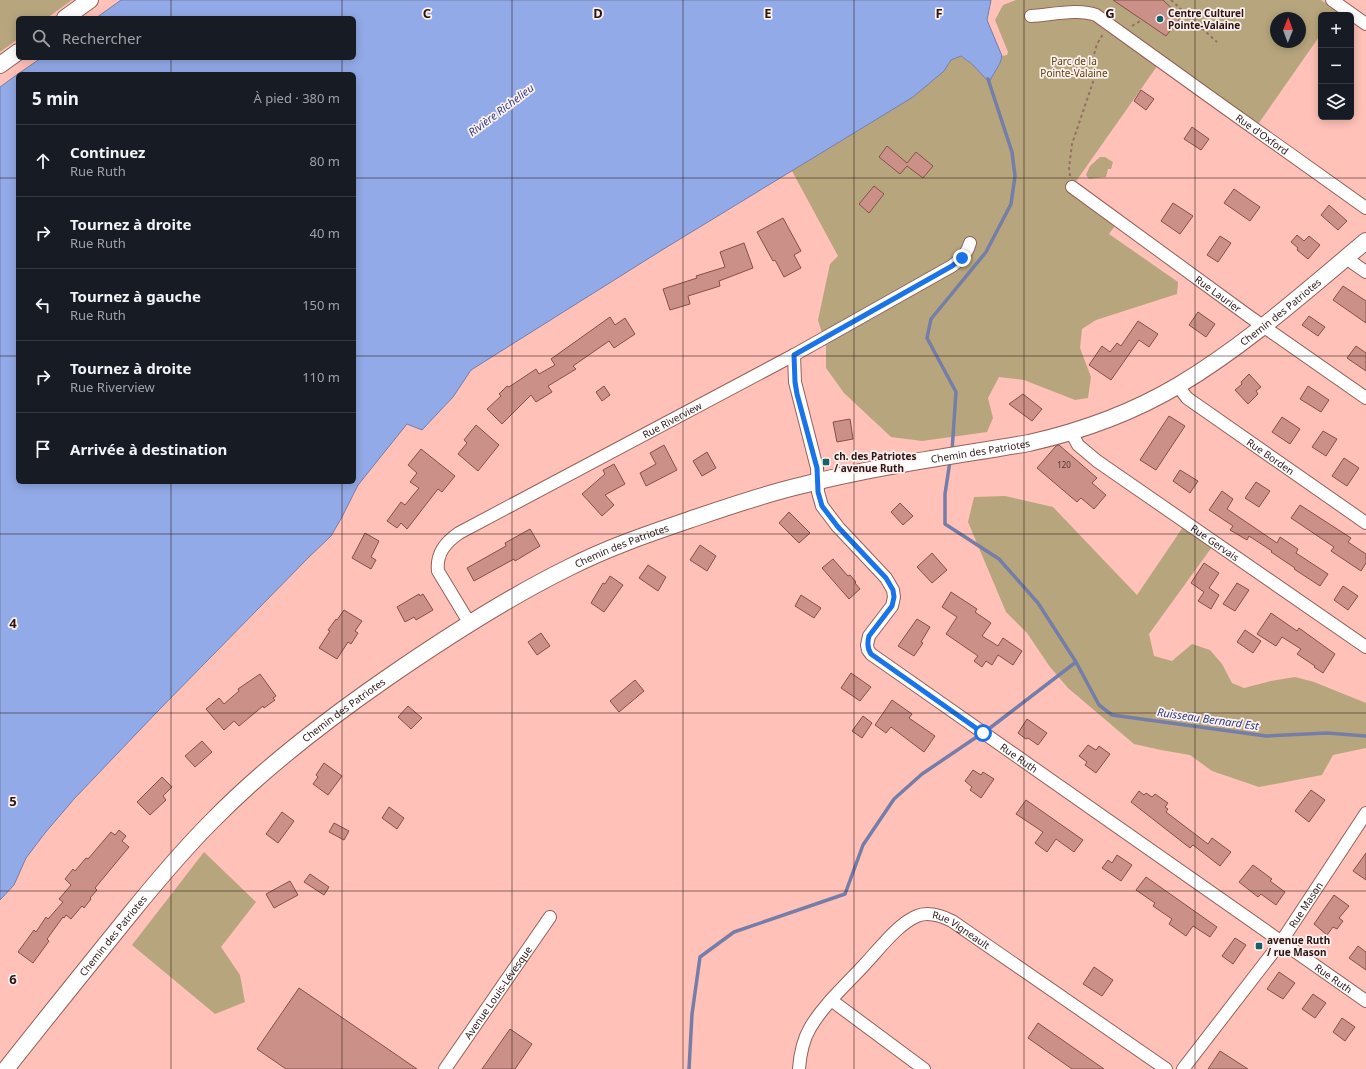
<!DOCTYPE html>
<html lang="fr">
<meta charset="utf-8">
<style>
:root{--surface:#171b24;--page:#242831;--text:#f1f3f6;--muted:#9ea1a6;--line:#363941}
body{margin:0;font-family:"Noto Sans",sans-serif;background:var(--page);color:var(--text)}
.controls{position:absolute;right:12px;top:12px;display:grid;overflow:hidden;border-radius:6px;box-shadow:0 2px 10px #0003}
.controls button{width:36px;height:36px;display:grid;place-items:center;padding:0;border:0;border-bottom:1px solid var(--line);background:var(--surface);color:var(--text);font:20px sans-serif}
.compass{position:absolute;left:1270px;top:12px;width:36px;height:36px;border-radius:50%;background:var(--surface);box-shadow:0 2px 10px #0003;rotate:1deg}
.stop{position:absolute;width:12px;height:12px;margin:-9px;border:3px solid #1a73e8;border-radius:50%;background:#fff}
.stop.end{background:#1a73e8;border-color:#fff;box-shadow:0 1px 4px #0008}
.list{margin:0;padding:0;list-style:none}
h2{display:flex;justify-content:space-between;align-items:center;height:52px;margin:0;padding:0 16px;font-size:17px}
h2 small{font-size:13px;font-weight:400;color:var(--muted)}
.list li{display:grid;grid-template-columns:26px 1fr auto;gap:12px;align-items:center;box-sizing:border-box;height:72px;padding:0 16px;border-top:1px solid var(--line)}
.list b{display:block;font-size:15px;white-space:nowrap}
.list p{margin:0;font-size:13px;white-space:nowrap;color:var(--muted)}
.list em{font-size:13px;font-style:normal;color:var(--muted)}
.icon{flex:none;width:22px;height:22px;fill:none;stroke:currentColor;stroke-width:2;stroke-linecap:round;stroke-linejoin:round}
.map{position:relative;flex:none;width:1366px;height:1069px;overflow:hidden}
.search{position:absolute;background:var(--surface);box-shadow:0 2px 10px #0003;left:16px;top:16px;width:340px;height:44px;display:flex;align-items:center;gap:10px;box-sizing:border-box;padding:0 14px;border-radius:6px;color:var(--muted);font-size:15px}
.panel{position:absolute;background:var(--surface);box-shadow:0 2px 10px #0003;left:16px;top:72px;width:340px;height:412px;border-radius:6px}
.map>svg:first-child{display:block}
.green{fill:#b7a67d;fill-rule:evenodd}
.water{fill:#93aae8;stroke:#747ea8}
.lines{fill:none;stroke-linecap:round;stroke-linejoin:round}
.stream{stroke:#747ea8;stroke-width:3.5}
.building{fill:#cb9189;stroke:#855049}
.minor-casing{stroke:#966059;stroke-width:14}
.major-casing{stroke:#966059;stroke-width:18}
.path{stroke:#976d67;stroke-width:2;stroke-dasharray:3 3;stroke-linecap:butt}
.minor{stroke:#fff;stroke-width:12}
.major{stroke:#fff;stroke-width:16}
.route{stroke:#1a73e8;stroke-width:5}
.grid{fill:none;stroke:#2b1613;stroke-width:1;stroke-opacity:0.55}
.poi-dot{fill:#13616b;stroke:#fdf0ee;stroke-width:1.5}
.labels{text-anchor:middle;stroke-width:3.5;stroke-linejoin:round;paint-order:stroke}
.number-label{font-size:8px;fill:#533530}
.poi-label{font-size:10px;font-weight:bold;fill:#2b1613;stroke:#fdf0ee;text-anchor:start}
.park-label{font-size:10px;fill:#57440c;stroke:#fdf0ee}
.street-label{font-size:10px;fill:#2b1613;stroke:#fdf0ee}
.water-label{font-size:11px;font-style:italic;fill:#2a3f87;stroke:#fdf0ee}
.grid-label{font-size:13px;text-anchor:middle;font-weight:bold;fill:#2b1613;stroke:#fdf0ee;stroke-width:3.5;stroke-linejoin:round;paint-order:stroke}
</style>
<div class="map">
<svg width="1366" height="1069" viewBox="0 0 1366 1069">
<rect width="100%" height="100%" fill="#ffc1b8"/>
<path class="green" d="M0,0H72L47,18H18V39L0,52Z
M1016,0H1321L1337,11L1334,15H1321V34L1254,130L1160,62L1072,187L1119,220L1109,234L1178,282L1177,294L1096,320L1082,329L1080,348L1091,377L1088,398L1075,400L1024,380L999,377L988,398L993,418L987,432L922,441L891,437L844,393L826,368V346L818,320L830,264L838,256L792,171L913,97L944,71L951,60L960,56L972,64L989,82L1000,63L1002,56L1007,55L1008,52L995,20L1003,5ZM1276,18H1300V42H1276Z
M1100,157H1105L1113,162L1111,169H1108L1106,177L1089,179L1086,175L1090,166Z
M1005,496L1053,507L1137,595L1183,527L1212,547L1149,634L1154,656L1172,661L1192,644L1210,650L1222,664L1232,683L1244,688L1271,681L1295,677L1314,682L1366,703V748L1333,755L1322,775L1259,787L1212,771L1190,755L1161,750L1134,744L1068,688L1050,667L1027,633L1006,612L968,522L974,497Z
M204,852L256,902L221,947L240,975L245,1002L215,1014L132,945Z"/>
<path class="water" d="M121,0H991L987,20L1002,56L1000,63L989,82L972,64L961,56L951,60L944,71L913,97L662,250L471,370L453,397L422,430L407,424L358,485L342,517L331,536L309,557L157,712L74,799L45,833L26,858L14,885L0,900V87L18,74V482H354V74H18L41,58H354V18H96Z"/>
<g class="lines">
<path class="stream" d="M952,451L956,392L927,338L931,319L986,252L1011,204L1015,176L1012,152L988,79
M950,461L945,494V524L999,559L1038,603L1076,662L1099,705L1112,715L1266,736L1327,733L1366,736
M986,731L1076,662
M689,1069L692,1014L700,957L734,932L845,894L863,845L894,799L922,774L981,734"/>
</g>
<path class="building" d="M1113,0H1163L1181,17L1166,36Z
M1141,90L1154,99L1146,110L1134,101Z
M1192,127L1209,139L1201,150L1184,139Z
M887,146L907,163L916,152L933,166L923,178L907,166L900,174L879,157Z
M874,186L884,194L869,213L859,204Z
M1234,189L1260,207L1250,221L1224,203Z
M1173,203L1193,216L1180,234L1161,221Z
M1329,205L1347,221L1338,230L1321,215Z
M783,218L801,251L794,255L801,268L784,277L775,260L773,261L757,232Z
M1297,235L1304,241L1309,236L1320,245L1308,259L1297,250L1298,248L1291,242Z
M1220,236L1231,243L1218,262L1207,255Z
M744,243L753,268L719,281L720,286L688,296L690,304L670,310L663,289L697,278L696,276L725,267L720,252Z
M1343,286L1366,301V323L1333,300Z
M1198,312L1215,324L1206,337L1189,325Z
M1309,316L1325,327L1318,336L1302,325Z
M610,317L615,325L625,318L635,334L614,348L609,341L573,366L576,369L548,386L552,392L536,402L531,395L502,424L487,409L501,396L499,394L507,386L509,387L536,369L539,374L555,365L551,359Z
M1138,321L1158,334L1149,347L1139,340L1111,380L1089,365L1102,346L1110,352L1117,343L1121,346Z
M1356,346L1366,353V371L1347,358Z
M1249,374L1261,387L1256,391L1258,394L1248,404L1235,390L1242,384L1241,382Z
M604,386L610,395L602,401L596,392Z
M1308,386L1329,400L1321,412L1300,399Z
M1023,394L1042,409L1032,421L1009,404Z
M1169,416L1185,426L1156,470L1140,460Z
M1282,417L1300,429L1290,444L1272,432Z
M850,419L853,439L837,442L833,422Z
M476,425L499,445L478,471L458,454L467,443L464,440Z
M1323,431L1337,439L1326,456L1312,447Z
M664,445L677,470L646,486L640,473L656,464L650,453Z
M1059,445L1097,478L1092,483L1106,495L1094,509L1081,498L1077,502L1037,468L1056,446Z
M421,449L455,476L442,492L438,489L407,529L401,523L397,528L387,521L401,502L405,505L419,488L410,482L417,473L408,465Z
M707,452L716,468L702,476L693,461Z
M1344,458L1359,468L1347,486L1332,476Z
M614,464L625,484L605,495L614,505L602,516L582,494L605,474L603,470Z
M1180,470L1198,481L1190,493L1173,481Z
M1256,482L1270,491L1259,507L1245,498Z
M1222,491L1233,499L1227,509L1277,543L1280,537L1298,549L1296,553L1328,574L1320,586L1294,569L1295,568L1271,552L1272,551L1249,536L1247,540L1230,530L1233,526L1209,510Z
M900,503L913,516L903,525L891,512Z
M1300,505L1351,538L1348,542L1366,554V563L1361,571L1331,551L1334,547L1291,518Z
M789,512L810,533L799,543L779,523Z
M530,529L540,546L515,561L514,559L474,581L467,568L506,546L505,543Z
M365,533L379,541L371,557L376,560L371,569L352,558Z
M700,545L716,556L707,571L690,560Z
M932,553L947,570L932,583L917,567Z
M833,559L848,576L850,575L856,582L855,583L860,589L849,599L822,568Z
M1204,563L1219,573L1209,588L1219,595L1211,609L1198,601L1204,592L1191,583Z
M648,565L666,577L658,591L639,578Z
M610,576L623,585L604,612L591,603L603,583L605,584Z
M1237,583L1249,590L1235,611L1223,604Z
M1343,586L1358,596L1348,610L1334,600Z
M951,592L977,609L975,612L991,623L982,636L998,646L1003,638L1022,651L1013,665L998,655L992,665L986,661L982,667L974,661L978,656L946,634L957,617L942,607Z
M419,594L420,596L423,594L433,610L416,620L414,617L405,622L397,607Z
M801,595L821,608L814,618L795,606Z
M344,610L362,621L355,631L358,633L351,644L348,642L337,659L319,648L330,631L328,630L336,619L337,620Z
M1271,613L1297,631L1299,628L1335,654L1323,673L1314,667L1315,666L1297,654L1301,649L1282,637L1276,646L1257,634Z
M917,619L930,627L921,642L923,643L914,656L898,646Z
M1245,630L1261,641L1253,653L1237,642Z
M541,633L550,646L537,655L528,642Z
M851,673L871,687L860,701L841,688Z
M260,674L276,696L273,698L275,700L264,708L263,706L239,726L234,721L224,730L206,709L219,698L224,704L239,691L238,689Z
M635,680L644,691L619,712L610,701Z
M892,700L912,714L909,718L935,736L924,752L891,727L886,733L875,725Z
M408,706L422,718L411,729L398,717Z
M863,716L872,723L862,738L852,731Z
M1027,719L1047,733L1038,745L1028,738L1026,739L1018,733Z
M202,741L212,752L195,767L185,756Z
M1088,745L1096,750L1099,746L1110,754L1096,773L1085,765L1087,762L1079,756Z
M324,763L342,776L328,795L313,784L318,777L316,775Z
M973,770L981,775L983,772L994,779L981,798L970,790L972,787L965,781Z
M162,777L172,787L163,796L166,800L150,815L137,802Z
M1311,790L1325,800L1309,822L1295,811Z
M1139,791L1144,795L1146,793L1152,797L1155,794L1168,803L1165,807L1168,809L1166,812L1208,844L1212,838L1231,852L1220,866L1193,845L1190,848L1131,802Z
M1026,800L1083,840L1074,852L1056,839L1047,852L1035,843L1043,832L1016,814Z
M389,807L404,818L397,829L382,818Z
M282,812L294,821L278,843L266,834Z
M334,823L349,831L344,840L329,832Z
M119,830L126,836L122,841L129,847L95,888L97,890L90,898L91,899L84,908L82,906L71,919L66,915L64,918L63,917L47,939L49,941L33,963L18,952L34,930L36,932L46,917L48,919L63,902L59,899L71,885L65,879L73,869L75,871L86,858L88,859L111,832L115,835Z
M1366,853V880L1353,871Z
M1117,855L1132,865L1121,881L1102,868L1108,860L1112,863Z
M1253,865L1272,879L1270,881L1285,892L1276,905L1261,894L1258,897L1239,882Z
M310,874L329,887L324,895L304,882Z
M1146,877L1217,927L1210,937L1193,926L1186,936L1169,924L1172,919L1153,906L1155,903L1136,890Z
M290,881L298,895L274,908L266,894Z
M1334,895L1349,906L1339,918L1343,921L1337,929L1333,927L1327,935L1314,924Z
M1235,938L1246,945L1233,964L1222,956Z
M1358,946L1366,952V970L1349,958Z
M1094,967L1113,980L1102,996L1083,984Z
M1279,972L1295,983L1283,999L1267,989Z
M299,988L417,1069H286L257,1049Z
M1313,994L1326,1003L1315,1018L1302,1009Z
M1342,1018L1355,1027L1345,1041L1333,1032Z
M1038,1023L1104,1069H1072L1028,1038Z
M510,1029L532,1044L515,1069H482Z
M1220,1051L1248,1069H1208Z"/>
<g class="lines">
<defs>
<g id="minor">
<path d="M1332,0L1366,24"/>
<path id="s1" d="M1031,16C1050,15 1079,8 1096,15L1224,107L1366,208"/>
<path id="s2" d="M1072,187L1250,317L1366,398"/>
<path d="M1347,256L1353,263L1366,272"/>
<path id="s3" d="M794,355L795,382L817,468L818,492L822,506L838,527L886,578L893,590L894,597L892,606L869,636L867,645L868,650L871,654L1366,1001"/>
<path id="s4" d="M1178,386L1187,398L1366,523"/>
<path id="s5" d="M1071,432L1078,445L1097,461L1366,647"/>
<path id="s6" d="M470,624L438,571C436,553 446,542 459,533L794,355L952,266C961,259 967,254 970,243"/>
<path d="M831,1000L924,1069"/>
<path id="s7" d="M445,1069L550,917"/>
<path id="s8" d="M799,1069C800,1055 803,1040 810,1028C824,1004 847,984 866,963C880,948 898,924 917,916C929,911 942,916 952,921L1166,1069"/>
<path id="s9" d="M1183,1069L1281,942L1366,813"/>
</g>
<g id="major">
<path d="M65,18L90,0"/>
<path d="M0,65L18,52"/>
<path id="s10" d="M6,1069C47,1017 89,965 131,913C157,881 184,849 213,820C266,766 325,721 387,678C445,638 505,599 568,568C607,548 648,534 689,520C727,507 764,494 803,485C877,466 954,456 1029,443C1082,431 1132,413 1179,385C1246,345 1306,291 1366,241"/>
</g>
</defs>
<use href="#minor" class="minor-casing"/>
<use href="#major" class="major-casing"/>
<path class="path" d="M1171,0L1217,42
M1132,26L1142,20
M1070,176L1069,168L1072,144L1094,79L1093,58L1097,44L1103,34"/>
<use href="#minor" class="minor"/>
<use href="#major" class="major"/>
</g>
<g class="lines">
<path class="route" d="M962,258L952,266L794,355L795,382L797,394L817,468L818,492L822,506L838,527L886,578L893,590L894,597L892,606L869,636C867,643 867,648 871,654L983,733"/>
</g>
<path class="grid" d="M171,0V18M342,0V18M512,0V1069M683,0V1069M854,0V1069M1024,0V1069M1195,0V1069M171,58V74M342,58V74M0,178H18M354,178H1366M0,356H18M354,356H1366M171,482V1069M342,482V1069M0,534H1366M0,713H1366M0,891H1366"/>
<g class="poi-dot">
<circle cx="1160" cy="19" r="4"/>
<rect x="822" y="458" width="8" height="8" rx="2"/>
<rect x="1255" y="942" width="8" height="8" rx="2"/>
</g>
<g class="labels">
<g class="number-label">
<text x="1064" y="468">120</text>
</g>
<g class="poi-label">
<text x="1168" y="17">Centre Culturel<tspan x="1168" dy="12">Pointe-Valaine</tspan></text>
<text x="834" y="460">ch. des Patriotes<tspan x="834" dy="12">/ avenue Ruth</tspan></text>
<text x="1267" y="944">avenue Ruth<tspan x="1267" dy="12">/ rue Mason</tspan></text>
</g>
<g class="park-label">
<text x="1074" y="65">Parc de la<tspan x="1074" dy="12">Pointe-Valaine</tspan></text>
</g>
<g class="street-label">
<text dy="4" stroke="none"><textPath href="#s1" startOffset="270">Rue d'Oxford</textPath></text>
<text dy="4" stroke="none"><textPath href="#s2" startOffset="181">Rue Laurier</textPath></text>
<text dy="4" stroke="none"><textPath href="#s10" startOffset="1527">Chemin des Patriotes</textPath></text>
<text dy="4" stroke="none"><textPath href="#s6" startOffset="349">Rue Riverview</textPath></text>
<text dy="4" stroke="none"><textPath href="#s10" startOffset="1191">Chemin des Patriotes</textPath></text>
<text dy="4" stroke="none"><textPath href="#s4" startOffset="117">Rue Borden</textPath></text>
<text dy="4" stroke="none"><textPath href="#s5" startOffset="183">Rue Gervais</textPath></text>
<text dy="4" stroke="none"><textPath href="#s10" startOffset="819">Chemin des Patriotes</textPath></text>
<text dy="4" stroke="none"><textPath href="#s10" startOffset="495">Chemin des Patriotes</textPath></text>
<text dy="4" stroke="none"><textPath href="#s3" startOffset="519">Rue Ruth</textPath></text>
<text dy="4" stroke="none"><textPath href="#s9" startOffset="205">Rue Mason</textPath></text>
<text dy="4" stroke="none"><textPath href="#s8" startOffset="247">Rue Vigneault</textPath></text>
<text dy="4" stroke="none"><textPath href="#s10" startOffset="171">Chemin des Patriotes</textPath></text>
<text dy="4" stroke="none"><textPath href="#s3" startOffset="903">Rue Ruth</textPath></text>
<text dy="4" stroke="none"><textPath href="#s7" startOffset="93">Avenue Louis-Lévesque</textPath></text>
</g>
<g class="water-label">
<text transform="translate(501 110) rotate(-37)" y="4">Rivière Richelieu</text>
<text transform="translate(1208 719) rotate(8)" y="4">Ruisseau Bernard Est</text>
</g>
</g>
<g class="grid-label">
<text x="427" y="18">C</text>
<text x="598" y="18">D</text>
<text x="768" y="18">E</text>
<text x="939" y="18">F</text>
<text x="1110" y="18">G</text>
<text x="13" y="628">4</text>
<text x="13" y="806">5</text>
<text x="13" y="984">6</text>
</g>
</svg>
<div class="controls">
<button>+</button>
<button>−</button>
<button><svg class="icon" aria-label="layers" viewBox="0 0 24 24"><path d="M12 4l9 5-9 5-9-5zM3 14l9 5 9-5"/></svg></button>
</div>
<svg class="compass" viewBox="-18 -18 36 36"><path d="M0-13l5 13h-10z" fill="#e53935"/><path d="M0 13l5-13h-10z" fill="#9ea1a6"/></svg>
<div class="stop" style="left:983px;top:733px"></div>
<div class="stop end" style="left:962px;top:258px"></div>
<div class="search"><svg class="icon" aria-label="search" viewBox="0 0 24 24"><circle cx="10" cy="10" r="6"/><path d="M15 15l6 6"/></svg>Rechercher</div>
<section class="panel">
<h2>5 min<small>À pied · 380 m</small></h2>
<ul class="list">
<li><svg class="icon" aria-label="ahead" viewBox="0 0 24 24"><path d="M12 20V5M6 11l6-6 6 6"/></svg><div><b>Continuez</b><p>Rue Ruth</p></div><em>80 m</em></li>
<li><svg class="icon" aria-label="right" viewBox="0 0 24 24"><path d="M7 20v-9h11M14 6l5 5-5 5"/></svg><div><b>Tournez à droite</b><p>Rue Ruth</p></div><em>40 m</em></li>
<li><svg class="icon" aria-label="left" viewBox="0 0 24 24"><path d="M17 20v-9H6M10 6l-5 5 5 5"/></svg><div><b>Tournez à gauche</b><p>Rue Ruth</p></div><em>150 m</em></li>
<li><svg class="icon" aria-label="right" viewBox="0 0 24 24"><path d="M7 20v-9h11M14 6l5 5-5 5"/></svg><div><b>Tournez à droite</b><p>Rue Riverview</p></div><em>110 m</em></li>
<li><svg class="icon" aria-label="arrive" viewBox="0 0 24 24"><path d="M6 21V4h12l-3 4 3 4H6"/></svg><div><b>Arrivée à destination</b></div></li>
</ul>
</section>
</div>
